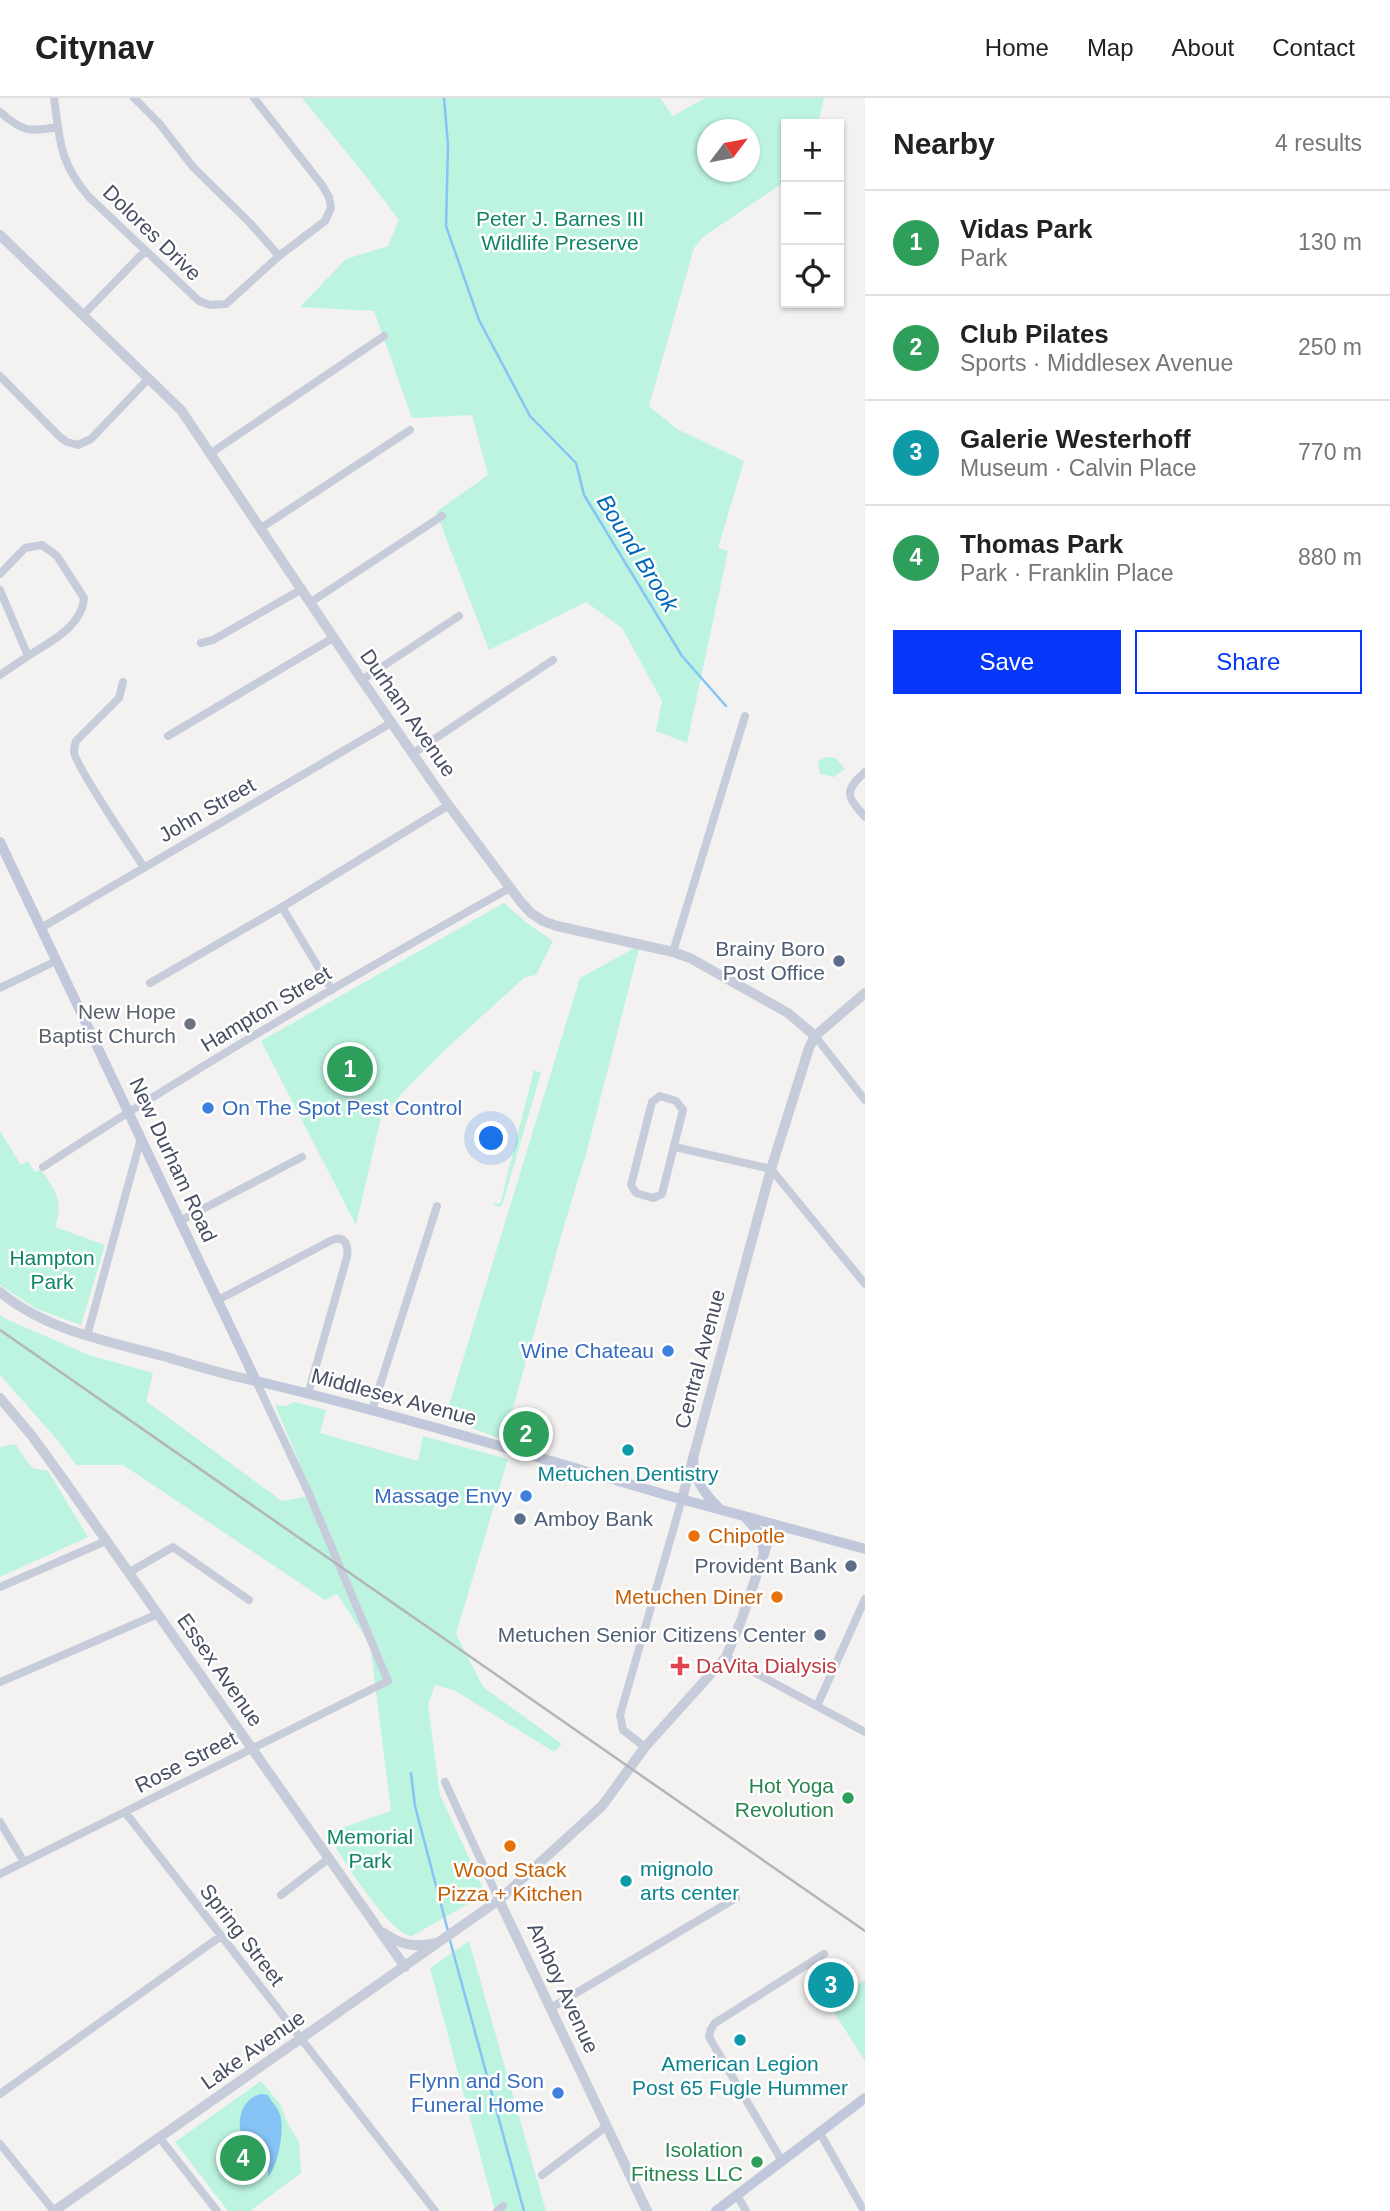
<!DOCTYPE html>
<meta charset="utf-8">
<style>
:root{--surface:#fff;--page:#f6f6f6;--text:#222;--muted:#767676;--line:#e0e0e0;--accent:#0637f8}
body{margin:0;font-family:Arial,sans-serif;background:var(--page);color:var(--text)}
.controls{position:absolute;right:21px;top:21px;display:grid;overflow:hidden;border-radius:0px;box-shadow:0 2px 5px #0004}
.controls button{width:63px;height:63px;display:grid;place-items:center;padding:0;border:0;border-bottom:2px solid var(--line);background:var(--surface);color:var(--text);font:35px sans-serif}
.compass{position:absolute;left:697px;top:21px;width:63px;height:63px;border-radius:50%;background:var(--surface);box-shadow:0 2px 5px #0004;rotate:58deg}
.you{position:absolute;left:492px;top:1041px;width:24px;height:24px;margin:-18px;border:5px solid #fff;border-radius:50%;background:#1a73e8;box-shadow:0 0 0 10px #1a73e833}
.badge{display:grid;place-items:center;width:46px;height:46px;border-radius:50%;background:var(--accent);color:#fff;font-size:23px;font-weight:700}
.pin{position:absolute;translate:-50% -50%;border:4px solid #fff;box-shadow:0 2px 7px #0006}
.list{margin:0;padding:0;list-style:none}
h2{display:flex;justify-content:space-between;align-items:center;height:91px;margin:0;padding:0 28px;font-size:30px}
h2 small{font-size:23px;font-weight:400;color:var(--muted)}
.list li{display:grid;grid-template-columns:46px 1fr auto;gap:21px;align-items:center;box-sizing:border-box;height:105px;padding:0 28px;border-top:2px solid var(--line)}
.list b{display:block;font-size:26px;white-space:nowrap}
.list p{margin:0;font-size:23px;white-space:nowrap;color:var(--muted)}
.list em{font-size:23px;font-style:normal;color:var(--muted)}
.actions{display:flex;gap:14px;padding:21px 28px}
.actions a{flex:1;padding:16px 0;border:2px solid var(--accent);border-radius:0px;text-align:center;font-size:24px;color:var(--accent)}
.actions .main{background:var(--accent);color:#fff}
.icon{flex:none;width:38px;height:38px;fill:none;stroke:currentColor;stroke-width:2;stroke-linecap:round;stroke-linejoin:round}
.map{position:relative;flex:none;width:865px;height:2113px;overflow:hidden}
header{display:flex;align-items:center;gap:42px;box-sizing:border-box;height:98px;padding:0 35px;background:var(--surface);border-bottom:2px solid var(--line)}
header strong{font-size:33px}
nav{display:flex;gap:38px;margin-inline-start:auto;font-size:24px}
main{display:flex}
aside{flex:1;background:var(--surface)}
.map>svg:first-child{display:block}
.green{fill:#bcf4df;fill-rule:evenodd}
.water{fill:#85c4f5}
.lines{fill:none;stroke-linecap:round;stroke-linejoin:round}
.stream{stroke:#85c4f5;stroke-width:2.5}
.minor{stroke:#c7ccda;stroke-width:8}
.tertiary{stroke:#c7ccda;stroke-width:10}
.secondary{stroke:#c2c8db;stroke-width:10}
.rail{stroke:#b3b4bc;stroke-width:2.5}
.service-dot{fill:#5c6f8a;stroke:#fff;stroke-width:2.5}
.worship-dot{fill:#6b7280;stroke:#fff;stroke-width:2.5}
.shop-dot{fill:#3f7fe0;stroke:#fff;stroke-width:2.5}
.culture-dot{fill:#0f9aa8;stroke:#fff;stroke-width:2.5}
.food-dot{fill:#e8710a;stroke:#fff;stroke-width:2.5}
.health-dot{fill:#e0444e;stroke:#fff;stroke-width:2.5}
.leisure-dot{fill:#2e9e5b;stroke:#fff;stroke-width:2.5}
.labels{text-anchor:middle;stroke-width:5;stroke-linejoin:round;paint-order:stroke}
.park-label{font-size:21px;fill:#0e8666;stroke:#fff}
.street-label{font-size:21px;fill:#474e61;stroke:#fff}
.service-label{font-size:21px;fill:#4e5e75;stroke:#fff;text-anchor:end}
.worship-label{font-size:21px;fill:#5b616d;stroke:#fff;text-anchor:end}
.shop-label{font-size:21px;fill:#366cbe;stroke:#fff;text-anchor:end}
.culture-label{font-size:21px;fill:#0d838f;stroke:#fff}
.food-label{font-size:21px;fill:#c56008;stroke:#fff;text-anchor:start}
.health-label{font-size:21px;fill:#be3a42;stroke:#fff;text-anchor:start}
.leisure-label{font-size:21px;fill:#27864d;stroke:#fff;text-anchor:end}
.water-label{font-size:23px;font-style:italic;fill:#0068bb;stroke:#fff}
</style>
<header>
<strong>Citynav</strong>
<nav><a>Home</a><a>Map</a><a>About</a><a>Contact</a></nav>
</header>
<main>
<div class="map">
<svg width="865" height="2113" viewBox="0 0 865 2113">
<rect width="100%" height="100%" fill="#f4f2f1"/>
<path class="green" d="M302,0H660L673,18L705,0H824L818,26H786V83L703,139L694,150L649,308L677,331L744,363L718,450L728,453L687,645L656,633L662,603L622,530L586,504L489,552L436,414L488,377L472,317L412,320L374,213L300,209L346,161L388,148L399,122L364,76ZM708,32H750V74H708Z
M827,659L836,660L845,671L834,679L820,676L818,663Z
M504,805L527,825L553,843L536,877L525,879L447,950L404,993L381,1020L356,1127L261,943Z
M640,847L586,1056L563,1131L504,1342L445,1320L580,880Z
M534,972L541,975L503,1104L501,1109L493,1107V1105L500,1106Z
M0,1033L21,1067L28,1063L35,1074L41,1072C56,1093 64,1103 55,1129L105,1147L81,1227L37,1211L0,1187Z
M0,1217L6,1221L89,1257L153,1275L146,1303L282,1403L313,1397L275,1307L286,1308L295,1304L326,1312L320,1335L418,1363L423,1338L508,1361L456,1536L483,1589L562,1646L554,1654L454,1592L435,1587L428,1607L440,1697L483,1790L482,1798L412,1838C389,1837 341,1757 326,1735L391,1713L370,1546L337,1496L325,1502L123,1367H76L60,1345L0,1277Z
M15,1346L32,1370L48,1373L88,1439L0,1479V1349Z
M469,1843L546,2113H495L430,1870Z
M865,1882V1963L828,1905Z
M261,1983L281,2007L287,2024L299,2044L301,2075L250,2113H228L175,2044Z"/>
<path class="water" d="M262,1996L268,1997C271,2004 278,2009 280,2017C285,2031 278,2068 268,2079V2067C260,2062 252,2058 247,2050C234,2032 238,2000 262,1996Z"/>
<g class="lines">
<path class="stream" d="M444,0L448,47L446,128L479,222L530,318L576,365L584,397L682,558L726,608
M411,1675L415,1708L448,1833
M449,1839L524,2113"/>
<path class="minor" d="M54,0C60,43 59,64 89,99L199,203L210,207L226,206L279,158L325,123L331,110L329,99L322,87L254,0
M134,0L159,25L193,69L250,125L279,158
M0,14C23,34 28,34 58,29
M83,217L145,153
M0,278L60,339L67,344L78,347L91,341L149,280
M211,355L384,238
M261,430L410,332
M0,476L25,450L42,447L57,458L84,500C82,529 49,544 28,558L0,492
M311,504L442,418
M201,545L213,542L302,491
M0,577L28,558
M362,582L459,518
M123,584L119,600L76,643C75,646 74,650 74,654C75,667 132,751 143,768
M168,638L333,540
M412,656L553,562
M865,674C843,694 847,698 865,719
M282,809L332,892
M41,830L391,625
M673,854L745,618
M150,885L282,809L449,707
M0,890L56,863
M815,938L865,1002
M660,998L676,1003L683,1012L662,1096L653,1100L636,1095L631,1087L652,1004Z
M675,1049L771,1071L865,1186
M43,1069C195,970 352,878 510,790
M180,1123L302,1059
M218,1202L332,1142C345,1137 349,1147 347,1159L308,1296
M87,1238L141,1040
M372,1312L437,1108
M128,1475L173,1449L249,1502
M0,1489L106,1443
M726,1559L865,1634
M0,1584L158,1516
M817,1608L865,1501
M645,1649L623,1632L620,1617L682,1401
M445,1684L499,1802
M125,1714L435,2113
M0,1724L24,1764
M0,1776L388,1583L310,1398L256,1283
M281,1797L328,1761
M551,1910L736,1800
M0,1996L221,1838
M820,2035L864,2113
M159,2039L217,2113
M0,2046L54,2113
M782,2063L709,1939L711,1931L715,1925L824,1856
M542,2077L607,2028
M737,2097L746,2113
M497,2113L503,2108"/>
<path class="tertiary" d="M0,137L181,312L362,582L444,701L520,803L531,815L543,823L557,828L673,854L690,860L788,915L815,938
M0,1194C46,1232 106,1243 163,1258C194,1267 224,1277 256,1283
M0,1300L32,1338L66,1385L405,1869
M682,1401L771,1071L809,950L815,938L865,895
M499,1802L647,2113
M384,1835C401,1847 415,1850 435,1845
M54,2113L499,1802L602,1708L645,1649L726,1559L741,1523L774,1426"/>
<path class="secondary" d="M0,744L256,1283C396,1316 533,1358 670,1398C735,1416 800,1433 865,1451
M693,1360C695,1382 702,1393 718,1409
M745,1419L761,1437L764,1456
M716,2113L865,2000"/>
<path class="rail" d="M0,1232L865,1833"/>
</g>
<g class="service-dot">
<circle cx="839" cy="863" r="7"/>
<circle cx="520" cy="1421" r="7"/>
<circle cx="851" cy="1468" r="7"/>
<circle cx="820" cy="1537" r="7"/>
</g>
<circle class="worship-dot" cx="190" cy="926" r="7"/>
<g class="shop-dot">
<circle cx="208" cy="1010" r="7"/>
<circle cx="668" cy="1253" r="7"/>
<circle cx="526" cy="1398" r="7"/>
<circle cx="558" cy="1995" r="7"/>
</g>
<g class="culture-dot">
<circle cx="628" cy="1352" r="7"/>
<circle cx="626" cy="1783" r="7"/>
<circle cx="740" cy="1942" r="7"/>
</g>
<g class="food-dot">
<circle cx="694" cy="1438" r="7"/>
<circle cx="777" cy="1499" r="7"/>
<circle cx="510" cy="1748" r="7"/>
</g>
<path class="health-dot" d="M676.5 1557.5h7v7h7v7h-7v7h-7v-7h-7v-7h7z"/>
<g class="leisure-dot">
<circle cx="848" cy="1700" r="7"/>
<circle cx="757" cy="2064" r="7"/>
</g>
<g class="labels">
<g class="park-label">
<text x="560" y="128">Peter J. Barnes III<tspan x="560" dy="24">Wildlife Preserve</tspan></text>
<text x="52" y="1167">Hampton<tspan x="52" dy="24">Park</tspan></text>
<text x="370" y="1746">Memorial<tspan x="370" dy="24">Park</tspan></text>
</g>
<g class="street-label">
<text transform="translate(152 135) rotate(44)" y="7">Dolores Drive</text>
<text transform="translate(408 615) rotate(55)" y="7">Durham Avenue</text>
<text transform="translate(207 712) rotate(-30)" y="7">John Street</text>
<text transform="translate(266 911) rotate(-31)" y="7">Hampton Street</text>
<text transform="translate(173 1062) rotate(65)" y="7">New Durham Road</text>
<text transform="translate(700 1261) rotate(-75)" y="7">Central Avenue</text>
<text transform="translate(394 1299) rotate(15)" y="7">Middlesex Avenue</text>
<text transform="translate(220 1572) rotate(55)" y="7">Essex Avenue</text>
<text transform="translate(186 1664) rotate(-27)" y="7">Rose Street</text>
<text transform="translate(242 1837) rotate(52)" y="7">Spring Street</text>
<text transform="translate(563 1890) rotate(65)" y="7">Amboy Avenue</text>
<text transform="translate(253 1952) rotate(-35)" y="7">Lake Avenue</text>
</g>
<g class="service-label">
<text x="825" y="858">Brainy Boro<tspan x="825" dy="24">Post Office</tspan></text>
<text x="534" y="1428" text-anchor="start">Amboy Bank</text>
<text x="837" y="1475">Provident Bank</text>
<text x="806" y="1544">Metuchen Senior Citizens Center</text>
</g>
<g class="worship-label">
<text x="176" y="921">New Hope<tspan x="176" dy="24">Baptist Church</tspan></text>
</g>
<g class="shop-label">
<text x="222" y="1017" text-anchor="start">On The Spot Pest Control</text>
<text x="654" y="1260">Wine Chateau</text>
<text x="512" y="1405">Massage Envy</text>
<text x="544" y="1990">Flynn and Son<tspan x="544" dy="24">Funeral Home</tspan></text>
</g>
<g class="culture-label">
<text x="628" y="1383">Metuchen Dentistry</text>
<text x="640" y="1778" text-anchor="start">mignolo<tspan x="640" dy="24">arts center</tspan></text>
<text x="740" y="1973">American Legion<tspan x="740" dy="24">Post 65 Fugle Hummer</tspan></text>
</g>
<g class="food-label">
<text x="708" y="1445">Chipotle</text>
<text x="763" y="1506" text-anchor="end">Metuchen Diner</text>
<text x="510" y="1779" text-anchor="middle">Wood Stack<tspan x="510" dy="24">Pizza + Kitchen</tspan></text>
</g>
<g class="health-label">
<text x="696" y="1575">DaVita Dialysis</text>
</g>
<g class="leisure-label">
<text x="834" y="1695">Hot Yoga<tspan x="834" dy="24">Revolution</tspan></text>
<text x="743" y="2059">Isolation<tspan x="743" dy="24">Fitness LLC</tspan></text>
</g>
<g class="water-label">
<text transform="translate(638 455) rotate(58)" y="8">Bound Brook</text>
</g>
</g>
</svg>
<div class="controls">
<button>+</button>
<button>−</button>
<button><svg class="icon" aria-label="locate" viewBox="0 0 24 24"><circle cx="12" cy="12" r="6"/><path d="M12 2v4M12 18v4M2 12h4M18 12h4"/></svg></button>
</div>
<svg class="compass" viewBox="-18 -18 36 36"><path d="M0-13l5 13h-10z" fill="#e53935"/><path d="M0 13l5-13h-10z" fill="#767676"/></svg>
<div class="you"></div>
<div class="pin badge" style="left:350px;top:971px;background:#2e9e5b">1</div>
<div class="pin badge" style="left:526px;top:1336px;background:#2e9e5b">2</div>
<div class="pin badge" style="left:831px;top:1887px;background:#0f9aa8">3</div>
<div class="pin badge" style="left:243px;top:2060px;background:#2e9e5b">4</div>
</div>
<aside>
<h2>Nearby<small>4 results</small></h2>
<ul class="list">
<li><span class="badge" style="background:#2e9e5b">1</span><div><b>Vidas Park</b><p>Park</p></div><em>130 m</em></li>
<li><span class="badge" style="background:#2e9e5b">2</span><div><b>Club Pilates</b><p>Sports · Middlesex Avenue</p></div><em>250 m</em></li>
<li><span class="badge" style="background:#0f9aa8">3</span><div><b>Galerie Westerhoff</b><p>Museum · Calvin Place</p></div><em>770 m</em></li>
<li><span class="badge" style="background:#2e9e5b">4</span><div><b>Thomas Park</b><p>Park · Franklin Place</p></div><em>880 m</em></li>
</ul>
<div class="actions"><a class="main">Save</a><a>Share</a></div>
</aside>
</main>
